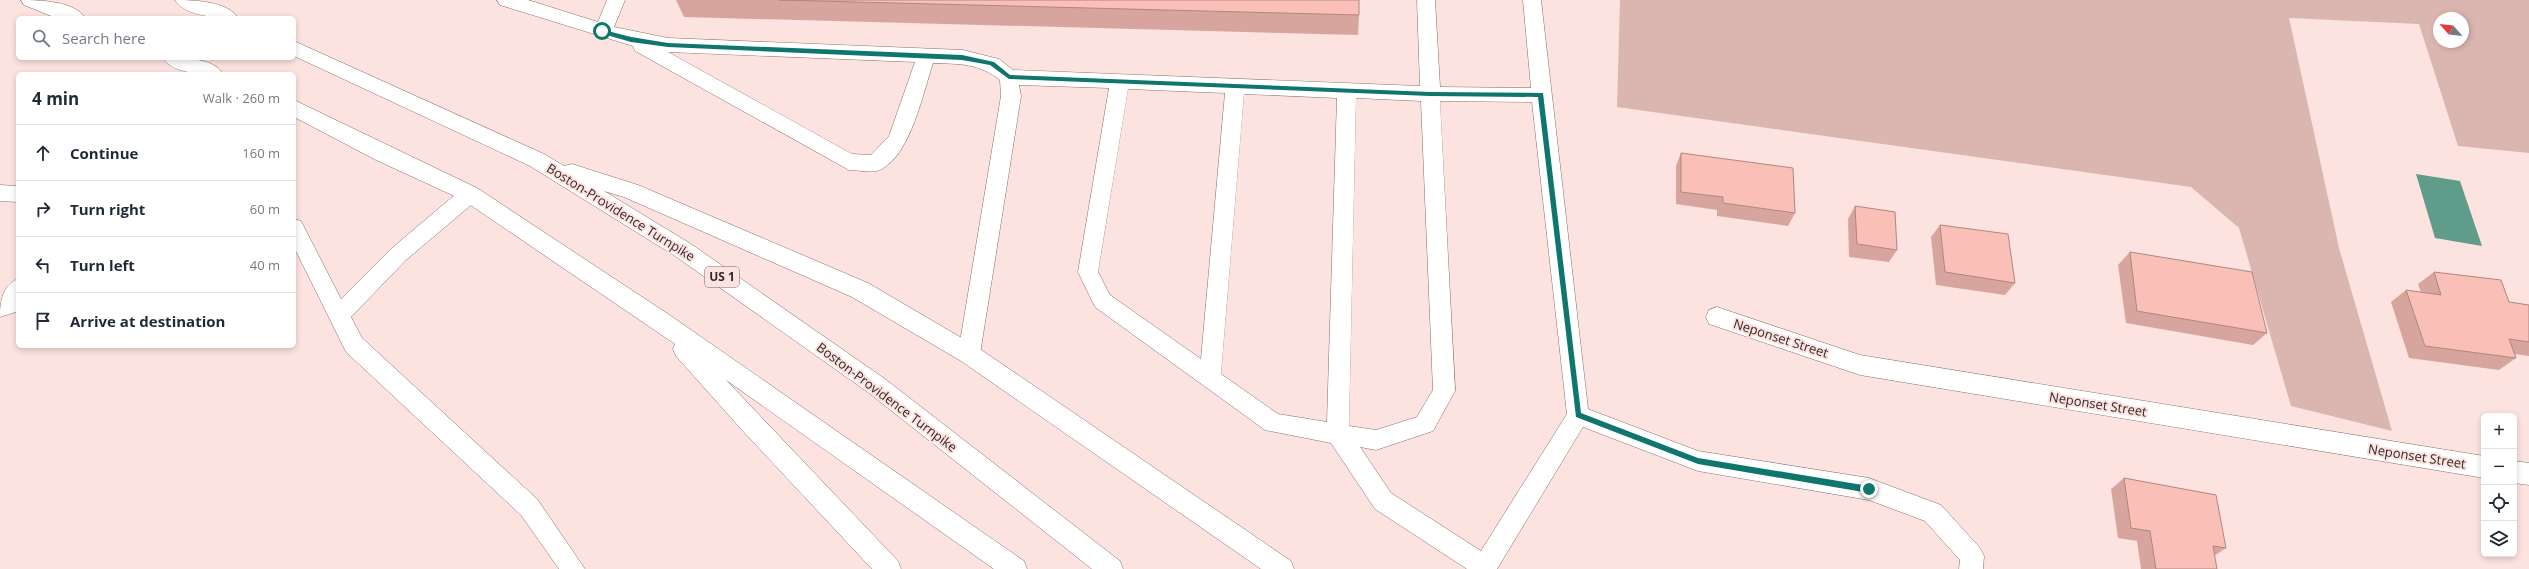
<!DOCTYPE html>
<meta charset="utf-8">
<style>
:root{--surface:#fff;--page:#f6f6f7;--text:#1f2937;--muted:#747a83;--line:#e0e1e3}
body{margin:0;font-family:"Open Sans",sans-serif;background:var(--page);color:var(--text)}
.controls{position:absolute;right:12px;bottom:12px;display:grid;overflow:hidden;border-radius:6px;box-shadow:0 2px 6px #0003}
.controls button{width:36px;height:36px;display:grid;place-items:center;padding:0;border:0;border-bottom:1px solid var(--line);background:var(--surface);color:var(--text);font:20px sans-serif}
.compass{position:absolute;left:2433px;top:12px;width:36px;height:36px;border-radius:50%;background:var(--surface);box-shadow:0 2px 6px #0003;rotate:297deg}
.stop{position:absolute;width:12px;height:12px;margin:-9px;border:3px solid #0f766e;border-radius:50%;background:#fff}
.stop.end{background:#0f766e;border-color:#fff;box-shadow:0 1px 4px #0008}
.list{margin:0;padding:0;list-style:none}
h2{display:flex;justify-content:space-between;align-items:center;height:52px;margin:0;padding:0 16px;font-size:17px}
h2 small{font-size:13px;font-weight:400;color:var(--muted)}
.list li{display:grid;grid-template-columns:26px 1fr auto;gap:12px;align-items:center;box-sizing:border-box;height:56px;padding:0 16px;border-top:1px solid var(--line)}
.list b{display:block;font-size:15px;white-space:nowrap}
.list em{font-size:13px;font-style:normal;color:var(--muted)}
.icon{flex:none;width:22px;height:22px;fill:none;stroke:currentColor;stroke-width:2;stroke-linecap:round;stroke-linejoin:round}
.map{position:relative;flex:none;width:2529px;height:569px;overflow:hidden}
.search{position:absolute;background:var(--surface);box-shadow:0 2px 6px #0003;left:16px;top:16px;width:280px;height:44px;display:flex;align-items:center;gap:10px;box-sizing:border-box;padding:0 14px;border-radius:6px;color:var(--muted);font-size:15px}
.panel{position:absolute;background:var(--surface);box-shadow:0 2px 6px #0003;left:16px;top:72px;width:280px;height:276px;border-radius:6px}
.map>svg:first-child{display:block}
.green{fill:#dbb6b0;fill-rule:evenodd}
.water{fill:#609c8a}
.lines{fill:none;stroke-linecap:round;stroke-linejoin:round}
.service-casing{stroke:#886d69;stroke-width:1}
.minor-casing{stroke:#886d69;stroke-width:1}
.primary-casing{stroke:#886d69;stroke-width:1}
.service{fill:#fff;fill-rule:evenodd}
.minor{fill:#fff;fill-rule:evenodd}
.primary{fill:#fff;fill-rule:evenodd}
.wall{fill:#d7a59d}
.building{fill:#fac0b7;stroke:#af8680}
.route{fill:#0f766e}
.labels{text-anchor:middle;stroke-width:4;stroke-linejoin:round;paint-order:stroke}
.shield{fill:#fce3df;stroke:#70605e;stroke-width:1}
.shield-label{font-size:12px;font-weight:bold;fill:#342827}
.street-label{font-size:13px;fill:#342827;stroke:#fce3df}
</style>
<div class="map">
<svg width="2529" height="569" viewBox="0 0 2529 569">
<rect width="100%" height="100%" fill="#fce3df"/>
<path class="green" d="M1620,0H2529V153L2458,146L2419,24L2289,18L2339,248L2392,431L2291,406L2239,228L2191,187L1617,107ZM2439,18H2463V42H2439Z"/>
<path class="water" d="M2416,174L2460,181L2482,246L2435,238Z"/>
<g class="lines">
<defs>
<path id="service" d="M497,0H528L598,22L607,0H625L614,27L668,38L963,50L999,59L1013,70L1420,86L1417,0H1435L1440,87L1531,88L1523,0H1541L1588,409L1698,451L1869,478L1941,505L1980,548L1984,556L1983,569H1959L1960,560L1925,521L1869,500L1698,471L1583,427L1497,569H1467L1375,509L1331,443L1265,430L1095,307L1078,272L1109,88L1019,85L1021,96L980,354L977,361L969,363L961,361L958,354L1001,96L1000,80C978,63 960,64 933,63C923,93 911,153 882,169C874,174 859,170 849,170L635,51L633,46L500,5ZM668,52L915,62L889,136L871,155L852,154ZM1128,89L1225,93L1201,359L1110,295L1098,272ZM1244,94L1337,98L1327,422L1278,414L1221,374ZM1356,98L1421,101L1433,390L1417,417L1376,430L1349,426ZM1440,101L1532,102L1567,414L1481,551L1391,493L1360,447L1376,450L1433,431L1455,391Z
M0,185L18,186V202L0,201Z
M470,186L477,188L480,194L477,200L406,260L351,317L362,338L537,499L585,569H559L521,515L346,352L294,247V219L301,221L341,299L392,248L463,188Z
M18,279V309L16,312L0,317C0,303 2,285 18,279Z"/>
<path id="minor" d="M1717,307L1860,355L2484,456V478L1860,375L1709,324L1706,317L1709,310Z
M2514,461L2529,463V485L2514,483Z"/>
<path id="primary" d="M21,0C39,0 75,1 85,18H56L24,5Z
M175,0C193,0 228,1 238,18C220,18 185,17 175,0Z
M294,41L544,154L564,166L572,164L638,185L868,283L977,347L1291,561L1294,569H1261L961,361L852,297L624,197L604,191L691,244L885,379L1120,561L1123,569H1092L869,393L675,256L530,166L294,56Z
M163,58C180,58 214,57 223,74C206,74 173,75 163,58Z
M294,100L477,188L668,314L1024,561L1027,569H994L726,380L898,561L901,569H872L742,430L676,356L673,349L675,344L463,200L376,160L294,117Z"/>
</defs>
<use href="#service" class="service-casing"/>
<use href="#minor" class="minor-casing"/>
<use href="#primary" class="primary-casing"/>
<use href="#service" class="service"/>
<use href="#minor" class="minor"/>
<use href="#primary" class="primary"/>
</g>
<path class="wall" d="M676,0H1359V15L1358,35L684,17Z
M1681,153L1795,213L1788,226L1717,216V210L1676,204V166Z
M1855,206L1897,250L1889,262L1849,257L1848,219Z
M1940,225L2015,283L2005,295L1936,285L1931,237Z
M2130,252L2267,333L2253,345L2126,323L2118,265Z
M2434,272L2509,302L2529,305V356L2515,354L2516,358L2499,370L2409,358L2391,302L2406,290L2421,292L2418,284Z
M2124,478L2226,548L2214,556L2217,569H2141L2137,541L2118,538L2111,489Z"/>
<path class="building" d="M779,0H1359V15Z
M1681,153L1793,168L1795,213L1723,203V197L1681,192Z
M1855,206L1895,212L1897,250L1857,244Z
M1940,225L2008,234L2015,283L1945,272Z
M2130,252L2252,272L2267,333L2137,311Z
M2434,272L2501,280L2509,302L2529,305V342L2509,339L2516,358L2425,346L2406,290L2441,295Z
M2124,478L2216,495L2226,548L2213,546L2217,569H2156L2150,531L2131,528Z"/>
<path class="route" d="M600,29L631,37L668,43L962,55L994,62L1010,75L1430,92L1543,93L1581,413L1698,458L1869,486L1873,489L1869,493L1698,464L1576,417L1538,97L1430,96L1009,79L990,65L962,60L668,47L631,42L600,33Z"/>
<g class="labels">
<rect class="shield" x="705" y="267" width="34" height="20" rx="3"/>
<g class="shield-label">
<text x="722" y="281">US 1</text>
</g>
<g class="street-label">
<text transform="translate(621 212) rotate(32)" y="5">Boston-Providence Turnpike</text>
<text transform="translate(1781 338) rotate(18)" y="5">Neponset Street</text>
<text transform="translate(887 397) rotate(37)" y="5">Boston-Providence Turnpike</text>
<text transform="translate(2098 404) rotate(9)" y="5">Neponset Street</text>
<text transform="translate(2417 456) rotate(9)" y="5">Neponset Street</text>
</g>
</g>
</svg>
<div class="controls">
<button>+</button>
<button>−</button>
<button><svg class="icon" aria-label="locate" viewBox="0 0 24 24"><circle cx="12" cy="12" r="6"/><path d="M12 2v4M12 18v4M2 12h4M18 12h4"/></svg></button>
<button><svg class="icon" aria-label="layers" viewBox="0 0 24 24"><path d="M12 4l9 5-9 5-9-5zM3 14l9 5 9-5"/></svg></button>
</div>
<svg class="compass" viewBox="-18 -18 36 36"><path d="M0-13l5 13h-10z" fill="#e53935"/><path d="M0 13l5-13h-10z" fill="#747a83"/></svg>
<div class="stop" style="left:602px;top:31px"></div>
<div class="stop end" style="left:1869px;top:489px"></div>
<div class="search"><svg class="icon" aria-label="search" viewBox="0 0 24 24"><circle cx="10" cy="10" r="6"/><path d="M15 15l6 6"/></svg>Search here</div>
<section class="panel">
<h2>4 min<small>Walk · 260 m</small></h2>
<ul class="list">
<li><svg class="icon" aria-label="ahead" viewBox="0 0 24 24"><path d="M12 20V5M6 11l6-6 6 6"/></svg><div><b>Continue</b></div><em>160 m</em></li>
<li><svg class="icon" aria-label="right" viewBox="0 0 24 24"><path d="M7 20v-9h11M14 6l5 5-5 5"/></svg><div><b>Turn right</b></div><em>60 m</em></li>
<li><svg class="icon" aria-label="left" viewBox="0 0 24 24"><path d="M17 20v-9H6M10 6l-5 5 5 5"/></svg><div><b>Turn left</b></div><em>40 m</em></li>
<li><svg class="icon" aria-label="arrive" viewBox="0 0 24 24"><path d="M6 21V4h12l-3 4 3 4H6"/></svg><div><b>Arrive at destination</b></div></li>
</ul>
</section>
</div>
